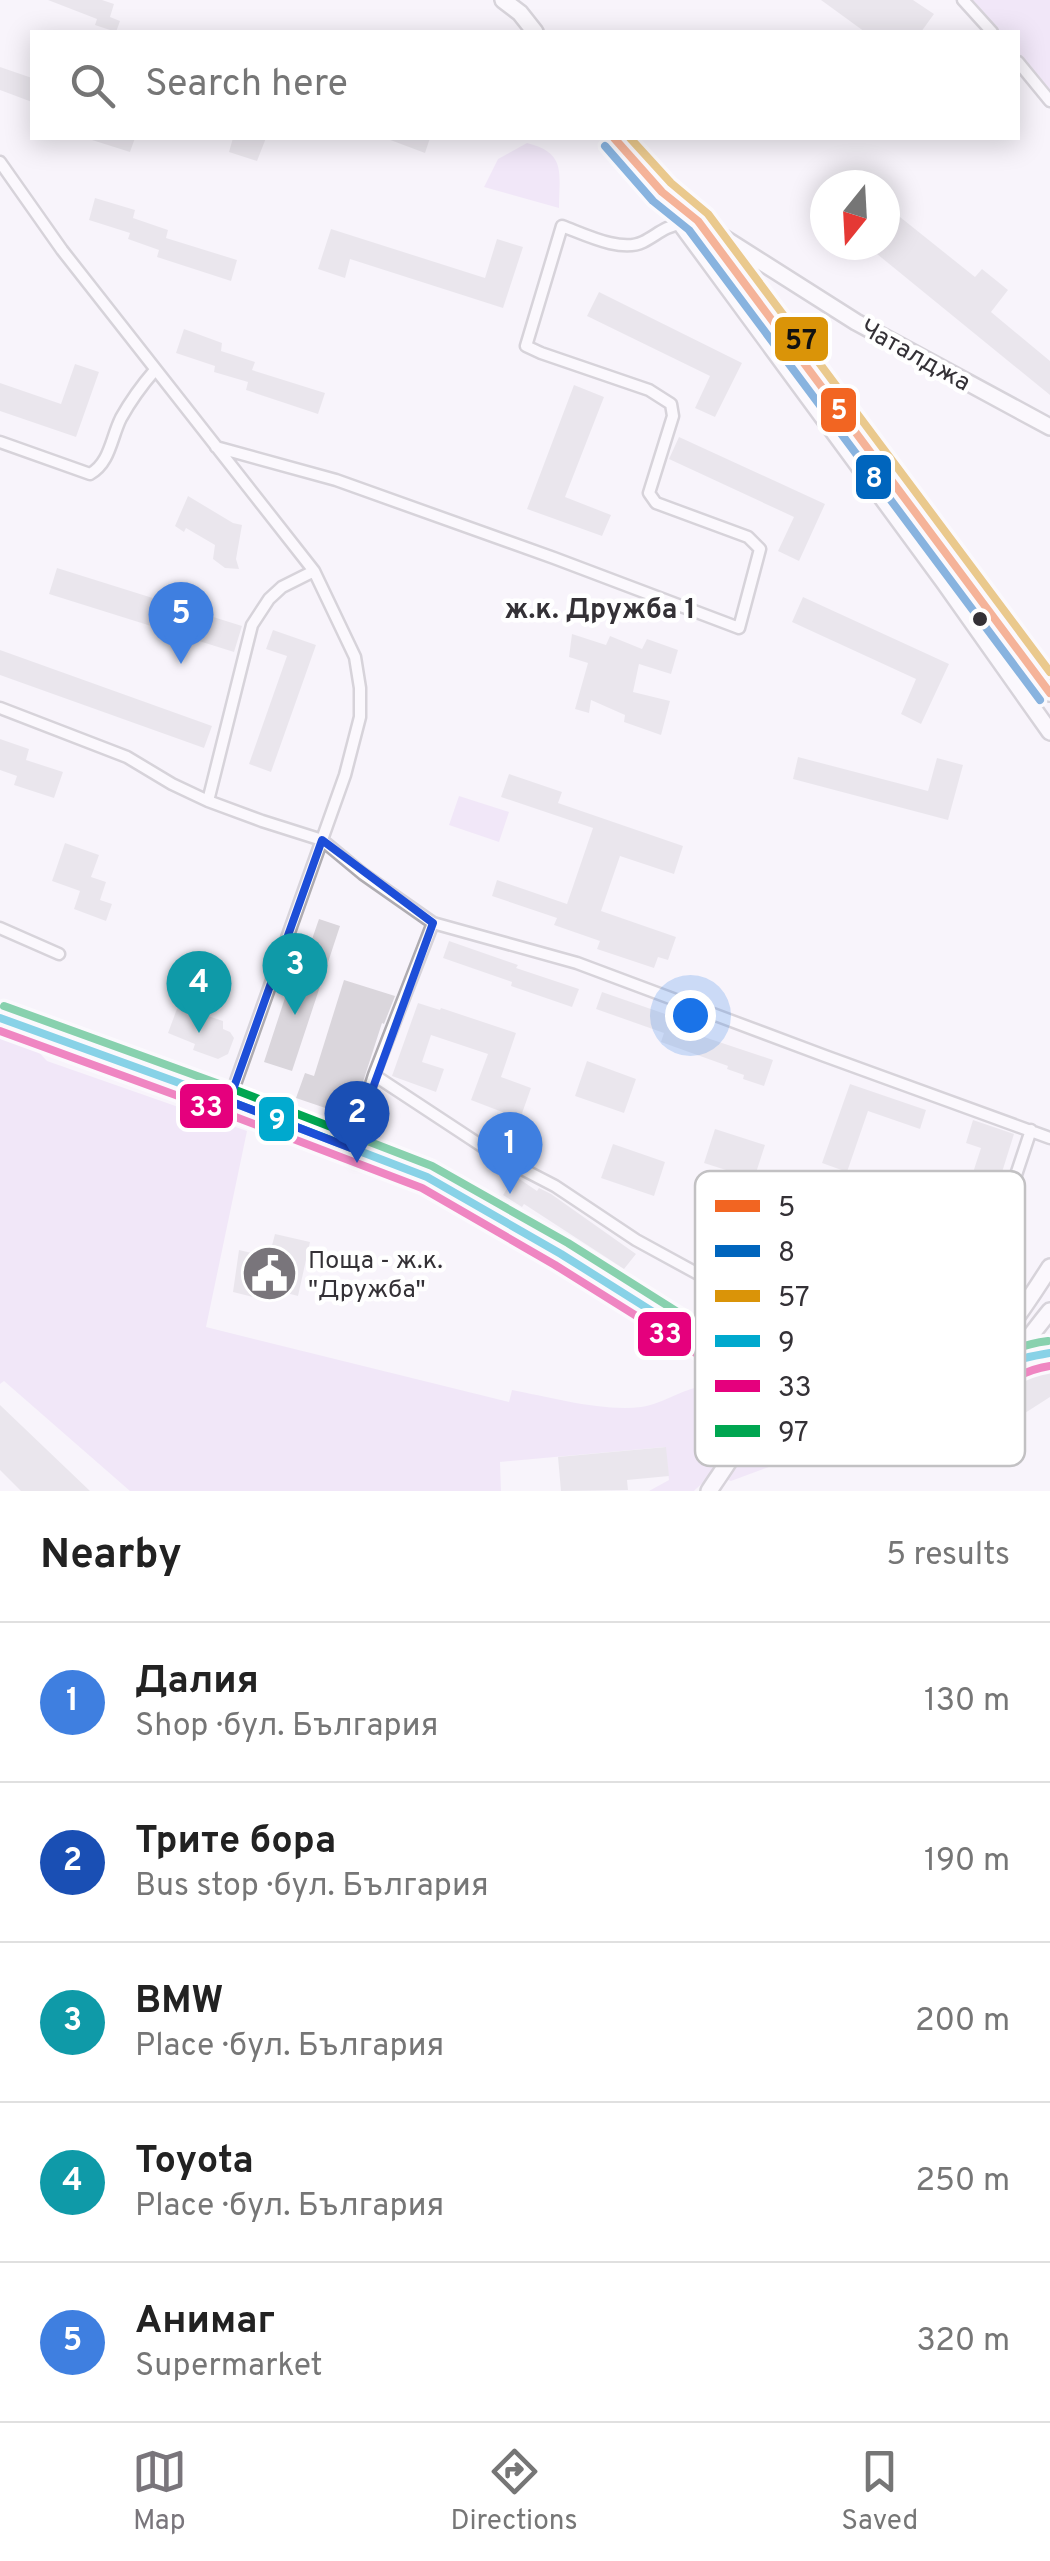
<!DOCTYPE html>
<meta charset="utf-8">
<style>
:root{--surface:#fff;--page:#f6f6f6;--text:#222;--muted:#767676;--line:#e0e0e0;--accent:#79757b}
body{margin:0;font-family:Overpass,sans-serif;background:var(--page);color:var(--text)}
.compass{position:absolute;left:810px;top:170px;width:90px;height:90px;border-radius:50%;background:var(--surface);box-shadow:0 5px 25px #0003;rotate:198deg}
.you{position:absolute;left:690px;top:1015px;width:35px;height:35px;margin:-25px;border:8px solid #fff;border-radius:50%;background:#1a73e8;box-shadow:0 0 0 15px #1a73e833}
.badge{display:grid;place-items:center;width:65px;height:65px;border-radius:50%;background:var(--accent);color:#fff;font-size:32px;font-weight:700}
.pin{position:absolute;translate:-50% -82px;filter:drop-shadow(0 2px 5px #0008)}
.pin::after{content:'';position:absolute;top:52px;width:35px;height:30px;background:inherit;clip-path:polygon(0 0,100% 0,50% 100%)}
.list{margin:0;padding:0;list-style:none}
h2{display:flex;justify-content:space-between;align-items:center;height:130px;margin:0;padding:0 40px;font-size:42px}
h2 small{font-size:32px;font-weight:400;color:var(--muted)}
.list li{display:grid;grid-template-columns:65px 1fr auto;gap:30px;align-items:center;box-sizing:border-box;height:160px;padding:0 40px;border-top:2px solid var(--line)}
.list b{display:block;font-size:38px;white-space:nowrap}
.list p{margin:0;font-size:32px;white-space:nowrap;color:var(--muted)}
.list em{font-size:32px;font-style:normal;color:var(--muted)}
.icon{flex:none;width:55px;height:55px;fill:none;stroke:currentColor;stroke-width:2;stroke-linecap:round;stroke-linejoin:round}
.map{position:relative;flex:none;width:1050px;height:1491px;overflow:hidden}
.search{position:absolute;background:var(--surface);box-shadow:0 5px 25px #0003;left:30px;right:30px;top:30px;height:110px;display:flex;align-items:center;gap:25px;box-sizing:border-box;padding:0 35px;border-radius:0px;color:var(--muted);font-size:38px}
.sheet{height:930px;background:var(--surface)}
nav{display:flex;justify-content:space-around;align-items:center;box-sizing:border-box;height:140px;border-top:2px solid var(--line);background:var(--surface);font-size:28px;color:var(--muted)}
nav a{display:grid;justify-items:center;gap:5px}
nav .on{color:var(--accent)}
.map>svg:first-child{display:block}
.green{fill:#e9d8f3}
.building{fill:#dad6dc}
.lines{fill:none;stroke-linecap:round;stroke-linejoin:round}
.street-casing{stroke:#afacb1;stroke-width:15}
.secondary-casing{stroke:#afacb1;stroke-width:20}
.street{stroke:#fefdfe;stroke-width:10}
.secondary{stroke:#fefdfe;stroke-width:15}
.bus-1-casing{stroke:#fff;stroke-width:15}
.bus-2-casing{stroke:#fff;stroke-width:15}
.bus-3-casing{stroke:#fff;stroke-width:15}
.bus-4-casing{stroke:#fff;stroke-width:15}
.bus-5-casing{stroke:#fff;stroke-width:15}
.bus-6-casing{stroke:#fff;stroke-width:15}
.bus-1{stroke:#f26522;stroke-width:8}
.bus-2{stroke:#0065bd;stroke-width:8}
.bus-3{stroke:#da9408;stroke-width:8}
.bus-4{stroke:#00a9ce;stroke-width:8}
.bus-5{stroke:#e5007d;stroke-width:8}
.bus-6{stroke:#00a651;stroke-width:8}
.marked{fill:none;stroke:#1d4ed8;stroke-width:8;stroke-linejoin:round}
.bus-dot{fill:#343136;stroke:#fff;stroke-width:4}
.labels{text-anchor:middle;stroke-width:9;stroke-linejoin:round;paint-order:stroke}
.street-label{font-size:25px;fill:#343136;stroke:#fff}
.poi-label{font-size:25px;fill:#343136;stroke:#fff;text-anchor:start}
.neighbourhood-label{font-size:28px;font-weight:bold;fill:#343136;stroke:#fff}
.key{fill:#fff;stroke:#c2c1c3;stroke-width:2.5}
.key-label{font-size:28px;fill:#343136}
.line-badge{stroke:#fff;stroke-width:4}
.badge-label{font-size:28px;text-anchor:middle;font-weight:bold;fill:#fff}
.pale-badge-label{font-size:28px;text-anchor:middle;font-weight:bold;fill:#111}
</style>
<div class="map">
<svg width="1050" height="1491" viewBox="0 0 1050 1491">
<rect width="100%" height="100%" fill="#f8f4fb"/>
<path class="green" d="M973,0H1050V96L1018,55V32H999Z
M527,143C567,153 559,173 559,208L484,187L498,159Z
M459,796L509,812L499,842L449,825Z
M0,1034L32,1045L47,1061L247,1131L206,1327L509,1402L512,1390C549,1397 604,1412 641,1407C664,1404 684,1387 707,1386C759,1385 729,1453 710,1475C706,1481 699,1486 694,1491H649L669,1480L665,1447L500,1462L501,1491H130L4,1381L0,1384Z
M754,1396L825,1441L820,1448L731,1481L725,1479L753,1433Z"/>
<path class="building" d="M48,0H102L114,4L110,17L120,21L116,32L95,25L97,19Z
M821,0H913L934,14L921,32H865Z
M0,67L32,78V102L0,90Z
M92,138H135L130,152L92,140Z
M233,138H266L257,161L229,152Z
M385,138H430L425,153Z
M95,198L135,210L133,218L168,230L166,238L237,260L231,281L157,257L159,250L128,239L130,233L89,220Z
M885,205L975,277L982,269L1008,290L991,312L1050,361V395L866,245H885Z
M331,229L485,278L497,239L523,247L503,308L350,259L345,278L318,269Z
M599,292L742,363L715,417L695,408L710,376L587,316Z
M184,329L222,343L221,351L255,362L252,370L325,393L318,414L246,390L248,382L214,372L215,366L176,353Z
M75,364L99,372L76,437L0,411V383L61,404Z
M574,385L604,397L565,497L611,515L602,536L527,509Z
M679,437L825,504L799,561L778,551L794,517L669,459Z
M188,496L233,523L242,525L236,559L239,569L225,568L213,559L215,545L186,528L184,532L175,526Z
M57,568L242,626L234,652L49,594Z
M803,597L949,664L921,724L901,714L916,679L792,622Z
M273,630L316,645L271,772L249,764L287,656L266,649Z
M572,634L606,645L610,636L642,649L647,639L678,650L671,674L639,664L633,692L670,701L661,735L624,722L625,715L591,700L589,713L575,709L588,663L569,657Z
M0,650L212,726L204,748L0,675Z
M0,739L29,749L26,760L63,772L54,798L14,785L17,776L0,770Z
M798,757L928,791L937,758L963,765L948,820L793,779Z
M509,774L562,792L558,803L683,846L674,874L620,856L601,911L676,937L668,960L658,957L654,968L597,949L600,941L554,925L557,918L492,896L497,880L567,904L593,828L501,797Z
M65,843L99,855L91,877L106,882L100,900L112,904L106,921L74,909L80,891L52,881Z
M319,919L340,926L292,1071L264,1062L303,943L310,945Z
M449,941L518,965L516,968L579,989L572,1007L511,986L512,982L443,958Z
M344,980L395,996L384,1024L382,1023L361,1088L356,1086L346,1115L296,1098L305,1073L314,1076Z
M602,992L671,1016L668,1025L773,1060L764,1086L743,1079L744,1075L727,1069L728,1066L661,1042L664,1033L596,1009Z
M418,1003L440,1010L441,1008L516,1033L501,1077L531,1088L520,1119L471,1100L488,1054L431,1035L422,1062L444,1069L436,1092L392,1076Z
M178,1006L223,1021V1029L230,1032L234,1038L228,1054L218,1059L193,1050L195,1044L168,1033Z
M587,1061L636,1079L624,1113L575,1096Z
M850,1084L926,1110L920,1129L868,1111L847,1172L822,1163Z
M973,1120L1014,1134L966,1287L939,1277L981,1148L966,1143Z
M715,1129L765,1145L754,1179L704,1163Z
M613,1144L665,1162L654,1196L601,1178Z
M515,1176L537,1191L539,1188L551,1194L636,1254L624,1269L524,1204L522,1207L503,1195Z
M275,1234L310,1242L298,1296L275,1290L273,1302L233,1292L239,1250L269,1257Z
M1050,1368V1397L1014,1420L998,1394L1024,1378Z
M0,1405L90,1491H21L0,1470Z
M666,1447L669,1476L627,1480L628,1490L561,1491L558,1457Z"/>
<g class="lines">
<defs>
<path id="street" d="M963,0L992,32
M1018,62L1050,101
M0,162L62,250L314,571L355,657L360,688V717L345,775L229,1101
M0,442L90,474C110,463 111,438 121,418C131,400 142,385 155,370
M216,447L336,480L554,558L739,628L760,549L748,537L656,503L649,493L673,416L671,404L649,390L541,353L526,346L562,226C584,234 621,253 643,242C657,235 665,226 681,224
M0,708L127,757L172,784L208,801L262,821L322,840L363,874L433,923L577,963L825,1056L1050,1138
M208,801L252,625L269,599L282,587L314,571
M0,928L59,954
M374,1075L497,1156L555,1186L636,1240L722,1287L786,1327L823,1348L884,1369L912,1361L951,1332L976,1295L1031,1130
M351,1148L374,1075L433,923"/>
<path id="secondary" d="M503,0L520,13L535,32
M614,138L662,192L698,221L1050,693
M667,200L681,224L944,582L1050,732
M708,228L856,322L1050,427
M0,1018L229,1101L427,1177L561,1254L854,1440C900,1459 973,1397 1005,1366C1021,1350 1035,1329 1050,1311
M1010,1364L1022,1358L1050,1353
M841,1431L870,1426L881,1422C904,1411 930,1400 951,1386C993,1355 1022,1311 1050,1267
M709,1491C724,1467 748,1440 747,1410C747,1396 743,1382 740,1369"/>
</defs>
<use href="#street" class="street-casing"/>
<use href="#secondary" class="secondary-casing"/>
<use href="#street" class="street"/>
<use href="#secondary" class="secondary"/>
<defs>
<path id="bus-1" d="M614,138L662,192L698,221L1050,693"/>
<path id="bus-2" d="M605,146L653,201L689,230L1040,700"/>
<path id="bus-3" d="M630,138L671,183L708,214L1050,672"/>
<path id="bus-4" d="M0,1018L229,1101L427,1177L561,1254L860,1442C928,1451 964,1384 1019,1360C1029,1356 1039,1355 1050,1353"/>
<path id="bus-5" d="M0,1031L225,1113L422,1188L555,1265L857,1454C941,1468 978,1376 1050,1366"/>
<path id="bus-6" d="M4,1006L233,1089L432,1166L568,1243L865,1430C922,1434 958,1381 1003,1355C1017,1347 1032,1343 1048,1341"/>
</defs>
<use href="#bus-1" class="bus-1-casing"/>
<use href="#bus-2" class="bus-2-casing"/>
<use href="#bus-3" class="bus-3-casing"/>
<use href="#bus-4" class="bus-4-casing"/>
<use href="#bus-5" class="bus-5-casing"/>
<use href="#bus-6" class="bus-6-casing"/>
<use href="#bus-1" class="bus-1"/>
<use href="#bus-2" class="bus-2"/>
<use href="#bus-3" class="bus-3"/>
<use href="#bus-4" class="bus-4"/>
<use href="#bus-5" class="bus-5"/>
<use href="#bus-6" class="bus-6"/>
</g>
<path d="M0 0H1050V1491H0ZM322,840L433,923L351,1148L229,1101Z" fill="#f8f4fb" fill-opacity=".55" fill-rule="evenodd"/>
<path class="marked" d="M322,840L433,923L351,1148L229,1101Z"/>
<defs>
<symbol id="civic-disc" viewBox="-11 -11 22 22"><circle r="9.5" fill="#79757b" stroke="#fff"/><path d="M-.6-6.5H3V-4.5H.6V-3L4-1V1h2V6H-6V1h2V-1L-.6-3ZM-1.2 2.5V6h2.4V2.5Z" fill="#fff"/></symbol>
</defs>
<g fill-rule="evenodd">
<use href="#civic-disc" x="238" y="1242" width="63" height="63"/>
</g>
<circle class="bus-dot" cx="980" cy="619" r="9"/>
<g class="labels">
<g class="street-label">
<text transform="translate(916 354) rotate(29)" y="9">Чаталджа</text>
</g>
<g class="poi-label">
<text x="308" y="1268">Поща - ж.к.<tspan x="308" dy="29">"Дружба"</tspan></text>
</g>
<g class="neighbourhood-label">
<text x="600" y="618">ж.к. Дружба 1</text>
</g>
</g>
<rect x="695" y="1171" width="330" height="295" rx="15" class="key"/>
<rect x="715" y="1200" width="45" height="12" fill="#f26522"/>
<rect x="715" y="1245" width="45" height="12" fill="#0065bd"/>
<rect x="715" y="1290" width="45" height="12" fill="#da9408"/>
<rect x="715" y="1335" width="45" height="12" fill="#00a9ce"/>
<rect x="715" y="1380" width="45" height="12" fill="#e5007d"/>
<rect x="715" y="1425" width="45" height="12" fill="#00a651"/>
<g class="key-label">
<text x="778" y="1216">5</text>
<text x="778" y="1261">8</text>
<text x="778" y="1306">57</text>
<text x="778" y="1351">9</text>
<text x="778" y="1396">33</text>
<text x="778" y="1441">97</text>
</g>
<g class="line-badge">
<rect x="773" y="315" width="57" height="48" rx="10" fill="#da9408"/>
<rect x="819" y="386" width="39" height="48" rx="10" fill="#f26522"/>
<rect x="854" y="453" width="39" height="48" rx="10" fill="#0065bd"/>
<rect x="178" y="1082" width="57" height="48" rx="10" fill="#e5007d"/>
<rect x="257" y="1095" width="39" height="48" rx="10" fill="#00a9ce"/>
<rect x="636" y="1310" width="57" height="48" rx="10" fill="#e5007d"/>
</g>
<g class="badge-label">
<text x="839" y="419">5</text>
<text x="874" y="487">8</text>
<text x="206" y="1116">33</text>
<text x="277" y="1129">9</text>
<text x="665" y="1343">33</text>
</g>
<g class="pale-badge-label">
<text x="801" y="349">57</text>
</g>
</svg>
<svg class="compass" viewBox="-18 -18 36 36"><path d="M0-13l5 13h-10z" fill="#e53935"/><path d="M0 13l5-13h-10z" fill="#767676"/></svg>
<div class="you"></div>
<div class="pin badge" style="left:510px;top:1194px;background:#3f7fe0">1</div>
<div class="pin badge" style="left:357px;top:1163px;background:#1a4fb4">2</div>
<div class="pin badge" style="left:295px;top:1015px;background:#0f9aa8">3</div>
<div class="pin badge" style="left:199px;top:1033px;background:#0f9aa8">4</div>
<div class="pin badge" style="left:181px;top:664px;background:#3f7fe0">5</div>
<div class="search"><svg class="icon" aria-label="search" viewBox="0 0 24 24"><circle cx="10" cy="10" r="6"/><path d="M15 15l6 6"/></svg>Search here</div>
</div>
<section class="sheet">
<h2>Nearby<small>5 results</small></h2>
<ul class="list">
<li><span class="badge" style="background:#3f7fe0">1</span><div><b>Далия</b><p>Shop · бул. България</p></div><em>130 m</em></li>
<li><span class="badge" style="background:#1a4fb4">2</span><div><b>Трите бора</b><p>Bus stop · бул. България</p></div><em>190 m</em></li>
<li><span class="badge" style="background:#0f9aa8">3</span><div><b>BMW</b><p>Place · бул. България</p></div><em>200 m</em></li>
<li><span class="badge" style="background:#0f9aa8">4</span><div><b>Toyota</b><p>Place · бул. България</p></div><em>250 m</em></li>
<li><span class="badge" style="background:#3f7fe0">5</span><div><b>Анимаг</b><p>Supermarket</p></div><em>320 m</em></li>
</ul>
</section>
<nav>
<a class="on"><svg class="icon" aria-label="map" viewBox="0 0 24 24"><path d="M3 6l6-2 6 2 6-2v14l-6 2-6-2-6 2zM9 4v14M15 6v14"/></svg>Map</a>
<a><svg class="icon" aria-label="directions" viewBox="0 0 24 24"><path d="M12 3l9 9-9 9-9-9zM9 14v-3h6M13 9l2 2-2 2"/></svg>Directions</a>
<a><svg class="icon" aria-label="saved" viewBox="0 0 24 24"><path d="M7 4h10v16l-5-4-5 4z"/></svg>Saved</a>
</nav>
